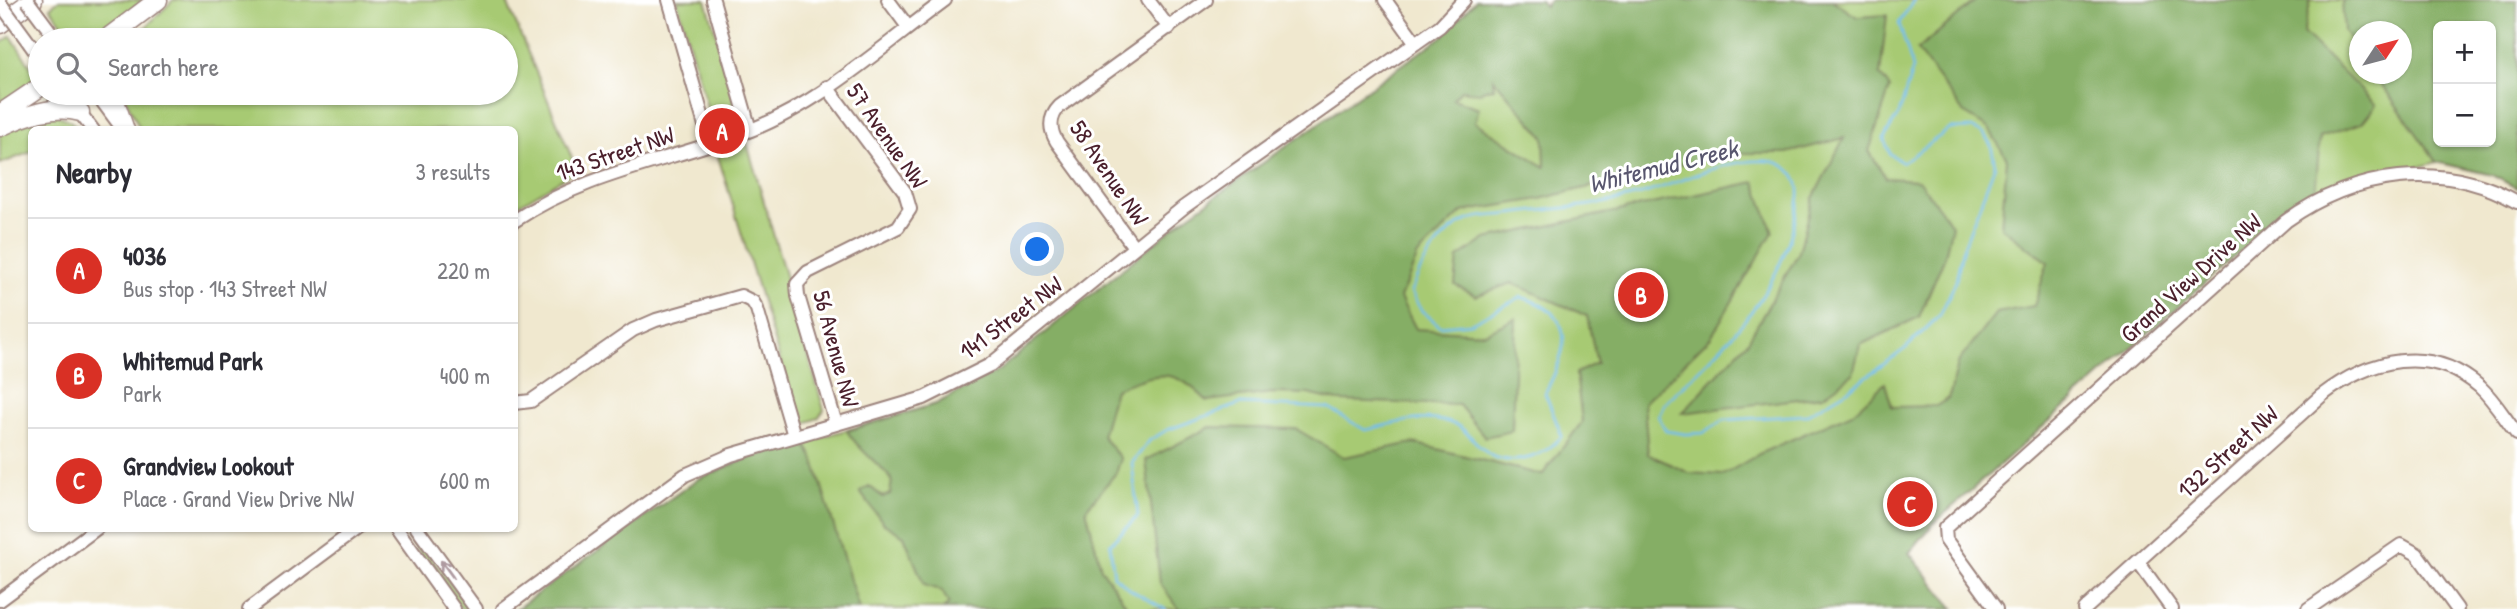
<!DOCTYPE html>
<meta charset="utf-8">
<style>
:root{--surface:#fff;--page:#f2f2f3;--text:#2b2b33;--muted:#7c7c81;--line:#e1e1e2;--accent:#d93025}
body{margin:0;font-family:"Patrick Hand",sans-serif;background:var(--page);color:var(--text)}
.controls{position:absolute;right:21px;top:21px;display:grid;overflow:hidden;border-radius:10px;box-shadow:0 2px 5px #0004}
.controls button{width:63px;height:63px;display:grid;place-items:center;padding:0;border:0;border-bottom:2px solid var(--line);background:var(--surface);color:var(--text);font:35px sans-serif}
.compass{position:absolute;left:2349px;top:21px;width:63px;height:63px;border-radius:50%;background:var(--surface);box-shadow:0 2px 5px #0004;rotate:54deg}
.you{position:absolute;left:1038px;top:250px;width:24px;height:24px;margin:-18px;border:5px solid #fff;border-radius:50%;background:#1a73e8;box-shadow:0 0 0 10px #1a73e833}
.badge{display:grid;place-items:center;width:46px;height:46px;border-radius:50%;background:var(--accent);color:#fff;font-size:23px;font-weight:700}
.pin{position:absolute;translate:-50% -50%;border:4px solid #fff;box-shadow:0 2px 7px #0006}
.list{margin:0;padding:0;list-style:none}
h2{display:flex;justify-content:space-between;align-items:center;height:91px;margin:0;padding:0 28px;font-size:30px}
h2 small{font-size:23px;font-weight:400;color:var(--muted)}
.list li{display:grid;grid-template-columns:46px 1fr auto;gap:21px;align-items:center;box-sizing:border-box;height:105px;padding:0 28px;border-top:2px solid var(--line)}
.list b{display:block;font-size:26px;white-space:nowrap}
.list p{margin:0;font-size:23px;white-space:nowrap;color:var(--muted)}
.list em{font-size:23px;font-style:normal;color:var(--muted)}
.icon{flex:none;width:38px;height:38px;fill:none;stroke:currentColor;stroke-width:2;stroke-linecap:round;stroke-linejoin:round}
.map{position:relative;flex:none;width:2517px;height:609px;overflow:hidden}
.search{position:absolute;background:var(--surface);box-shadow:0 2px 5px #0004;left:28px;top:28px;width:490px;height:77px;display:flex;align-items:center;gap:18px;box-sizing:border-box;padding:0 24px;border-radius:38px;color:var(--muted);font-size:26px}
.panel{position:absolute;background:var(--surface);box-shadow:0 2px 5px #0004;left:28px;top:126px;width:490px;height:406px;border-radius:10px}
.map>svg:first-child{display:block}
.green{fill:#a7ca73;stroke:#78744f;stroke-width:2;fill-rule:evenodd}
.forest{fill:#85ae65;stroke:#686648;stroke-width:2;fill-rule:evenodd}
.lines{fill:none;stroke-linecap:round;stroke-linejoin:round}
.stream{stroke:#72bdeb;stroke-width:2.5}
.minor-casing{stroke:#9d847d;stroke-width:16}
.highway-casing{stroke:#9d847d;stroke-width:21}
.minor{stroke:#fff;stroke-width:12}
.highway{stroke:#fff;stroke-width:18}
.minor-bridge-casing{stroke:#9d847d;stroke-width:16;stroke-linecap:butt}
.minor-bridge{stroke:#fff;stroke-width:12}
.oneway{stroke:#ae9aa0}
.labels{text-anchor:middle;stroke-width:6;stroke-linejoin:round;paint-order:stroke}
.street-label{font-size:24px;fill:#4a1f2b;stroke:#fff}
.water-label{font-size:26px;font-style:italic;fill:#58566e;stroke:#fff}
</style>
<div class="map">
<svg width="2517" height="609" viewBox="0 0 2517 609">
<rect width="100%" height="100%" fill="#fff"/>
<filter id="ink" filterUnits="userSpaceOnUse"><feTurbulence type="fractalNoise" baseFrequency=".0143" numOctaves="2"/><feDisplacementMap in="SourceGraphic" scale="14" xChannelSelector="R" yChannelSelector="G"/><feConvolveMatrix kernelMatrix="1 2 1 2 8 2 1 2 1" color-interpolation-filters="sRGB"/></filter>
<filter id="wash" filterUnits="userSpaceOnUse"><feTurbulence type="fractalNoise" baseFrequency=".00686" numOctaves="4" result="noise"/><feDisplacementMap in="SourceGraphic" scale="28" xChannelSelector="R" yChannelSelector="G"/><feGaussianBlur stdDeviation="1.57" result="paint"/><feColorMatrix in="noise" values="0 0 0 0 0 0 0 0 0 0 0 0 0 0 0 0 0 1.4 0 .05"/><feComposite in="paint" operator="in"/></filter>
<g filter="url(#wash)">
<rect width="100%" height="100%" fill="#f0e8cf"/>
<path class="green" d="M59,0H144L94,40H74L50,7Z
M173,0H506L577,170L515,207L514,130L140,129L123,93H506V40H133Z
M677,0H706L739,111L736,121L718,127L710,118Z
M1476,0H1540L1545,7L1553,0H2517V188L2492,175L2437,162L2315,194L2269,226L1933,524L1909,553L1954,609H516L698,479L749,458L936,404L998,371L1185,218L1443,36ZM2438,26H2491V142H2438ZM2360,32H2402V74H2360Z
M11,36L38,78L0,105V44Z
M53,114L67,119L81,129L32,130L31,152L0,164V131Z
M747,143L824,410L818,418L803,424L797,417L717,153Z
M402,529H410L469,609H462L457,604Z"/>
<path class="forest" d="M1476,0H1540L1545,7L1550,0H1832L1857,17L1887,15L1880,75L1890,88L1869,151L1886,178L1918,180L1952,225L1945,256L1919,317L1860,345L1853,374L1823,396L1682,413L1748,341L1799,252L1813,198L1844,138L1787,153H1729L1540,199L1462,212L1418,255L1400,298L1416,329L1485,333L1516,318L1512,431L1485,437L1459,405L1338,401L1308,394L1273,393L1207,401C1172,366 1159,372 1115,389L1102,436L1121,459L1116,473L1086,509L1101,568L1129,609H943L949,604L942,591L924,585L904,536L884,524L860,492L869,486L883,497L890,494L892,480C878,462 859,451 847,431L936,404L998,371L1185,218L1443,36ZM1493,78L1544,137L1545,167L1475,122L1479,108L1453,99L1461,90L1480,93L1485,89L1494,88Z
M1977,0H2311L2303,33L2376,105L2362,123L2320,137L2315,194L2269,226L1933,524L1909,553L1954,609H1179L1160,583L1146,460L1210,427L1296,429L1344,457L1413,443L1542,475L1582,422L1576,373L1597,363L1587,316L1512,283L1476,296L1455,285L1458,258L1486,239L1755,182L1773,232L1711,337L1644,403L1648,454L1689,473L1723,475L1761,453L1852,413L1885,383L1892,407L1936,406L1949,398L1959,361L1996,313L2034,306L2048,262L2001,227L2007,159L1989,129L1965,114L1917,50Z
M2342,0H2517V188L2492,175L2437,162L2374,74H2402V32H2360L2359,53L2344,31ZM2438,26H2491V142H2438Z
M804,442L813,457L859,609H516L698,479L749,458Z"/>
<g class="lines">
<path class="stream" d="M1165,609L1131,590L1114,576L1110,544L1138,516L1132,463L1150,440L1167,430L1240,404L1328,408L1365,430C1394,424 1426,412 1456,425C1470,431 1479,451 1494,457C1520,466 1546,455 1562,436L1545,393C1568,350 1579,314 1521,297L1471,323L1440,326L1421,310L1411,292C1421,264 1439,233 1468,220C1480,215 1498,216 1510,214C1550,209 1592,207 1631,197C1676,186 1720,158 1768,161C1787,162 1801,178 1799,196C1788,289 1728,342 1664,404L1658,416L1666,431L1686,434L1703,433L1724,420L1806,415L1848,390L1905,349L1940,315L1956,281L1962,251L1995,165L1991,145L1984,134L1972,128L1950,129L1903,162L1890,154L1884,138L1899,114L1913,68L1899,23L1914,0"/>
</g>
</g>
<g filter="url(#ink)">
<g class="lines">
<defs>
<path id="minor" d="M669,0L710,143
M713,0L750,130
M888,0L908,27
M1148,0L1169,28
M1385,0L1416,43
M30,44L40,58
M827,87L905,192L910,209L898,227L808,272L797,284L798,296L836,424
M65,93L93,130
M96,93L119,124
M514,221C587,172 671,161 751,130C822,102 884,45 945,0
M1134,247L1057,142C1049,129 1049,117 1060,106L1206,0
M514,403L531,401L633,330L656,320L741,296L753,302L757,309L794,436
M396,528L454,609
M417,528L476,609
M2138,562L2172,609
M0,600L97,528
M249,609L358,528
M503,609L685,475L731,455L924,398L990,365L1184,207L1440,26L1464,0
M1996,609L1946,540L1945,528L2286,221C2354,172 2442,159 2517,202
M2085,609L2321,396C2369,359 2430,343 2480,387C2495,401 2505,419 2517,434
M2308,609L2401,545L2417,554L2457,609"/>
<path id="highway" d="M0,24L33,0
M105,40L158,0
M112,93L125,130
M0,114L40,87
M0,127C24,116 54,104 80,112"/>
</defs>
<use href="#minor" class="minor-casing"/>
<use href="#highway" class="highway-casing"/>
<use href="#minor" class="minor"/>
<use href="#highway" class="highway"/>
<defs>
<path id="minor-bridge" d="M27,0L50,31
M0,3L30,44"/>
</defs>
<use href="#minor-bridge" class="minor-bridge-casing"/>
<use href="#minor-bridge" class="minor-bridge"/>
</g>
<defs><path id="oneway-shaft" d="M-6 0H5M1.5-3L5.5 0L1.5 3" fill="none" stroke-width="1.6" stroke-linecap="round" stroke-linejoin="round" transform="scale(1.75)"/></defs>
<use class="oneway" href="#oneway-shaft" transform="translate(447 569) rotate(-126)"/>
</g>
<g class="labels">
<g class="street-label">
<text transform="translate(887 136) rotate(55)" y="8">57 Avenue NW</text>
<text transform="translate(615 154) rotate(-19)" y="8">143 Street NW</text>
<text transform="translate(1109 173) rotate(56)" y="8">58 Avenue NW</text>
<text transform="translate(2191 278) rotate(-42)" y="8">Grand View Drive NW</text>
<text transform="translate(1011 318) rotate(-37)" y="8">141 Street NW</text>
<text transform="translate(836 349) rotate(75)" y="8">56 Avenue NW</text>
<text transform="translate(2228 452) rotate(-42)" y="8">132 Street NW</text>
</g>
<g class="water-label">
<text transform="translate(1663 166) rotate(-14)" y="9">Whitemud Creek</text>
</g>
</g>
</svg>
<div class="controls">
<button>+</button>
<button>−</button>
</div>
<svg class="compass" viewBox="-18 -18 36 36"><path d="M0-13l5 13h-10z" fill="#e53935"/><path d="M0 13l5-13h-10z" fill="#7c7c81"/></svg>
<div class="you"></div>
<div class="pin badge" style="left:722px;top:131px">A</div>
<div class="pin badge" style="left:1641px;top:295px">B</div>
<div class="pin badge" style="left:1910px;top:504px">C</div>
<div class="search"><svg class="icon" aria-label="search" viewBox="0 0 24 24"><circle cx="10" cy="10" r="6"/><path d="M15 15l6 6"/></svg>Search here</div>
<section class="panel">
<h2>Nearby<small>3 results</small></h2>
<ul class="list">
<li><span class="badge">A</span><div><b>4036</b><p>Bus stop · 143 Street NW</p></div><em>220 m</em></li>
<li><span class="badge">B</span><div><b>Whitemud Park</b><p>Park</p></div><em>400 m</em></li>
<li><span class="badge">C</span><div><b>Grandview Lookout</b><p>Place · Grand View Drive NW</p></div><em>600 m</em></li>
</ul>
</section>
</div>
